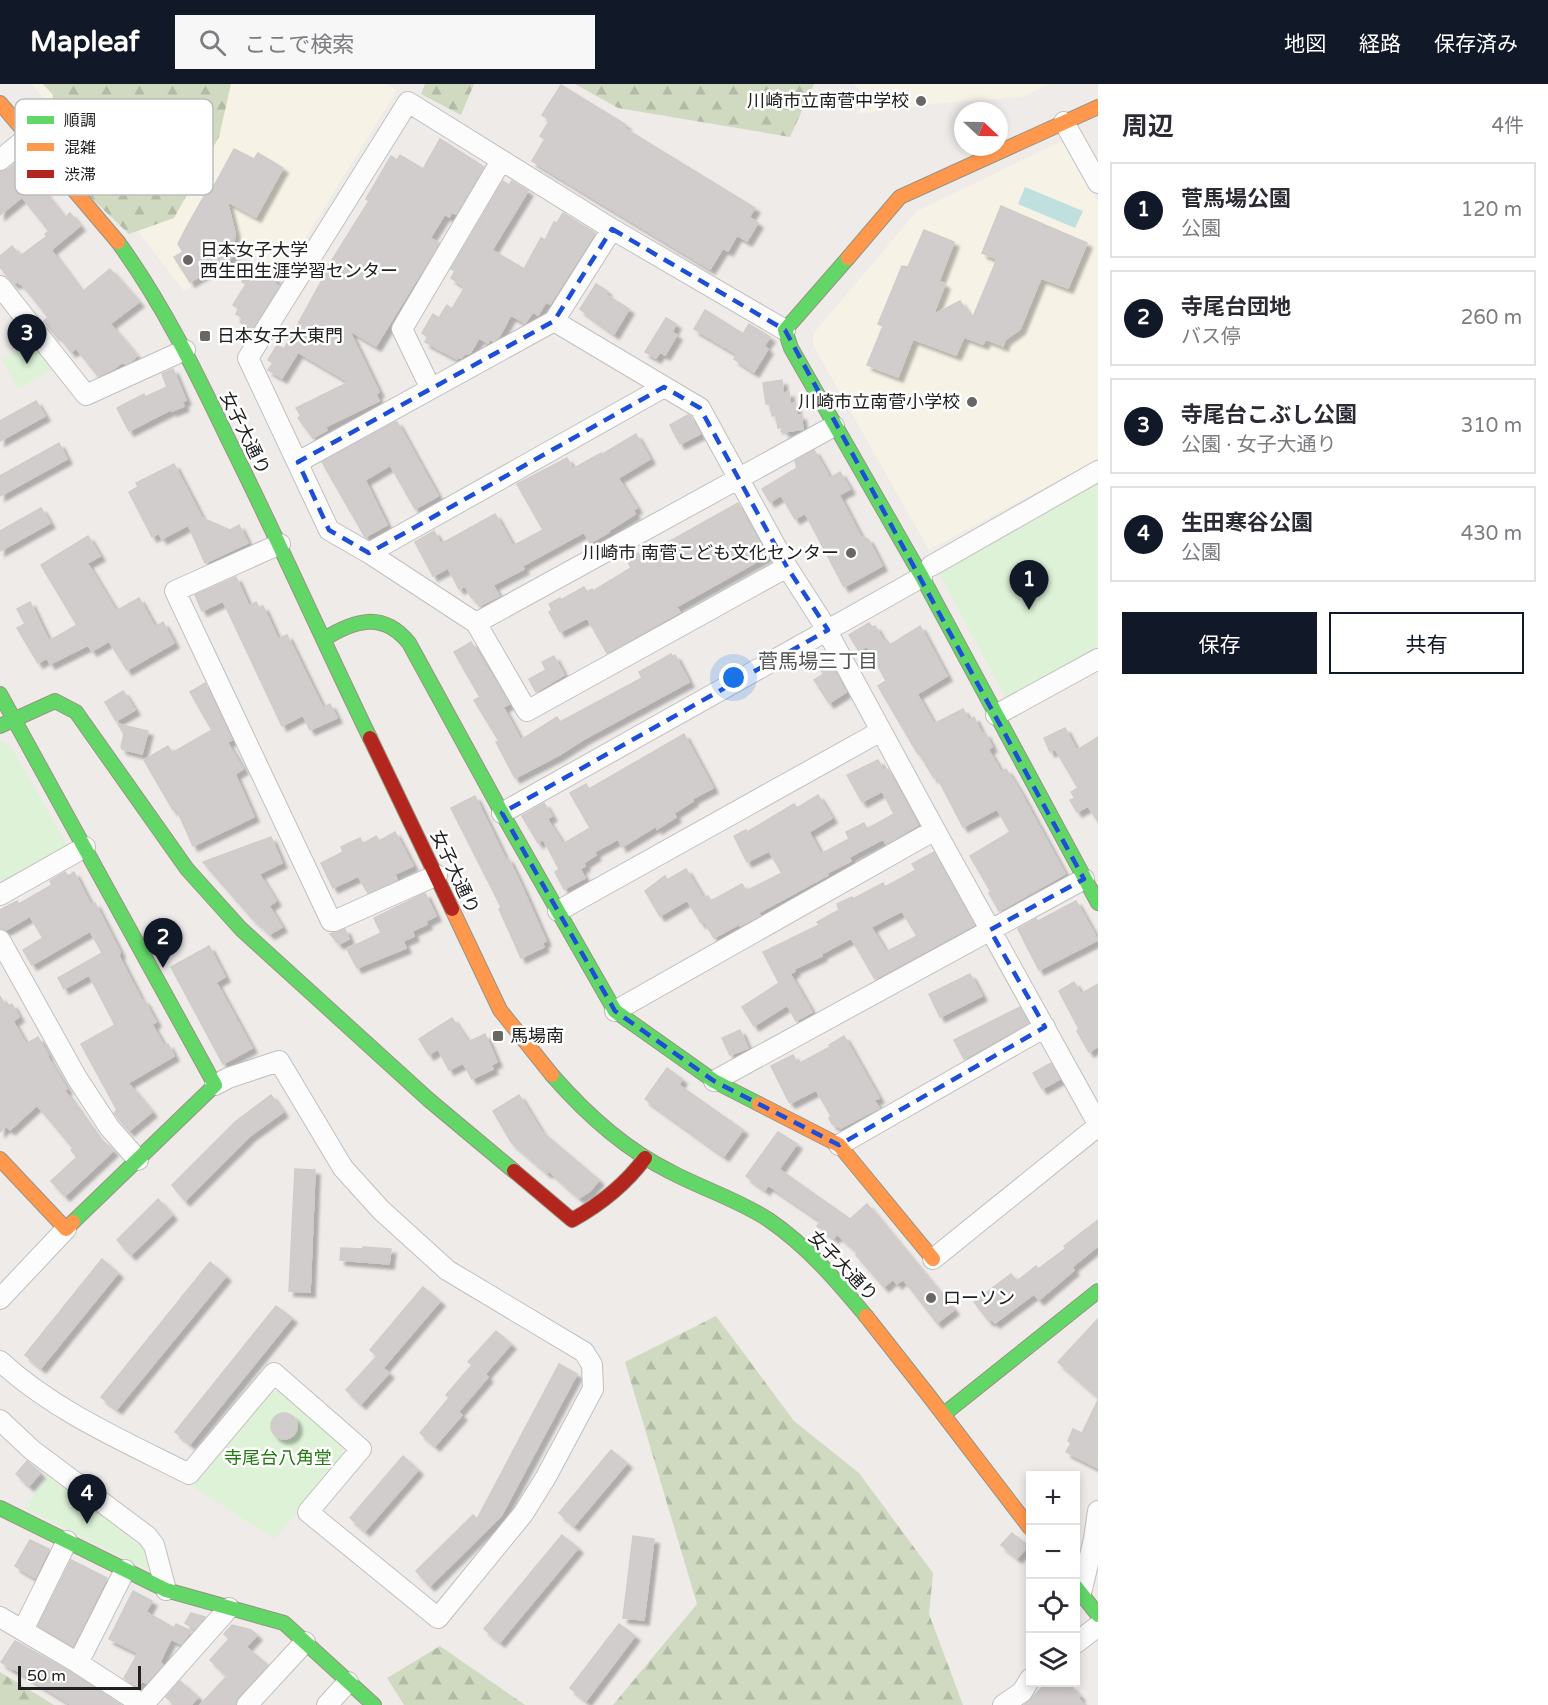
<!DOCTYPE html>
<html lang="ja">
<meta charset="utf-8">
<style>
:root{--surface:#fff;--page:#f7f7f7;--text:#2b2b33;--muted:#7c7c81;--line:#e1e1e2;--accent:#111827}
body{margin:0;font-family:"Varela Round","Noto Sans JP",sans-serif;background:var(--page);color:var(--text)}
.controls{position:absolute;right:18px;bottom:18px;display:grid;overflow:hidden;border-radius:0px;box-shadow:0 3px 9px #0003}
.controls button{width:54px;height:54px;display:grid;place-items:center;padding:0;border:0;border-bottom:2px solid var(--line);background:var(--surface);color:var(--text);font:30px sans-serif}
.compass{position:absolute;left:954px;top:18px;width:54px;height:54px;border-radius:50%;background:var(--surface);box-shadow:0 3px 9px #0003;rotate:112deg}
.scale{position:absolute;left:18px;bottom:15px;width:123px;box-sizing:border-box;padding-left:6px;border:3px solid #202020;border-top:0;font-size:16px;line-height:21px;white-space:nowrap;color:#202020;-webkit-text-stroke:4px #fff;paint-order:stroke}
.you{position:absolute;left:734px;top:594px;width:21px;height:21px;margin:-15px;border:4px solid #fff;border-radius:50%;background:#1a73e8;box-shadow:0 0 0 9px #1a73e833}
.badge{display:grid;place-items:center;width:39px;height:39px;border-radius:50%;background:var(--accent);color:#fff;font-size:20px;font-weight:700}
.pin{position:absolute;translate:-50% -50px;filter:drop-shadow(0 2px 3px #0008)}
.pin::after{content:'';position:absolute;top:32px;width:21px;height:18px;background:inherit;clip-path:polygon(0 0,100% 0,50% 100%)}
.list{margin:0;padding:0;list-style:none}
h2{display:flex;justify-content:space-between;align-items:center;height:78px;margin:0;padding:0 24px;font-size:26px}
h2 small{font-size:20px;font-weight:400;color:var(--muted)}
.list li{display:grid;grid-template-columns:39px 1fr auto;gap:18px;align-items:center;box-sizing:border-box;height:96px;margin:0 12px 12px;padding:0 12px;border:2px solid var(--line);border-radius:0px}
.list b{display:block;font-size:22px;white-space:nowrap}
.list p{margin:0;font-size:20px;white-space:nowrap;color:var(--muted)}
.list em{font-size:20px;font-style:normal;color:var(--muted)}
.actions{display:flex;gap:12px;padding:18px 24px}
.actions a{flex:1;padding:14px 0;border:2px solid var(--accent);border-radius:0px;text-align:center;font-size:21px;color:var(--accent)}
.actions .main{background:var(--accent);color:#fff}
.icon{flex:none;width:33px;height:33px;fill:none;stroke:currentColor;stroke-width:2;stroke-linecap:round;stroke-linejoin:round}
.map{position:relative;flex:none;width:1098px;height:1621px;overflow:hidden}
header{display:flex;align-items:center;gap:36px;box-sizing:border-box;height:84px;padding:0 30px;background:var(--accent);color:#fff}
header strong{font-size:28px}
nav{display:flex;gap:33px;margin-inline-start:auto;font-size:21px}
.search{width:420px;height:54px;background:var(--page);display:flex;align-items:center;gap:15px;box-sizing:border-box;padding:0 21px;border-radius:0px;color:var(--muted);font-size:22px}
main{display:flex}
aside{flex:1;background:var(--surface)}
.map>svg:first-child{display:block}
.education{fill:#f6f2e6}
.forest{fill:url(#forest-firs)}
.park{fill:#ddf2d7}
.water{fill:#bfe0de}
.building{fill:#d1cdcc;stroke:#d1ccca;stroke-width:1.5;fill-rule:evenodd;filter:url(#shadow)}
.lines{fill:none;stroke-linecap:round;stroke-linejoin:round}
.street-casing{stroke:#c1c0bf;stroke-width:22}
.fast-casing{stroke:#989482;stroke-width:16}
.slow-casing{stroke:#989482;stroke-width:16}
.jam-casing{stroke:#989482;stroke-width:16}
.street{stroke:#fcfcfc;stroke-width:20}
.fast{stroke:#63d668;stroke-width:14}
.slow{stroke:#ff974d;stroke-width:14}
.jam{stroke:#b3261e;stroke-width:14}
.marked{fill:none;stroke:#1d4ed8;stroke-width:4.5;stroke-dasharray:12 8;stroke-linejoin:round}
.poi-dot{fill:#686766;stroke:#fff;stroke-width:2}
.labels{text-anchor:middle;stroke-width:5;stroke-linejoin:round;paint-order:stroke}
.poi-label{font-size:18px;fill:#202020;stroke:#fff;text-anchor:start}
.street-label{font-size:18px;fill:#202020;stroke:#fff}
.park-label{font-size:18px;fill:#237a12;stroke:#fff}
.neighbourhood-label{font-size:20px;fill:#535353;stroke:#fff}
.key{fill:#fff;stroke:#bcbcbc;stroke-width:1.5}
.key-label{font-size:16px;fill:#202020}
</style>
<header>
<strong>Mapleaf</strong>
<div class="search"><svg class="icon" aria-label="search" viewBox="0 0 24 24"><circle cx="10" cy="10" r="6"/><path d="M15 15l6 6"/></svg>ここで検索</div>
<nav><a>地図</a><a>経路</a><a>保存済み</a></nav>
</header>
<main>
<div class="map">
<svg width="1098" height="1621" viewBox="0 0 1098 1621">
<defs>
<pattern id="forest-firs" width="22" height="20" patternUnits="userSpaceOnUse" patternTransform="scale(1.5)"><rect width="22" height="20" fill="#d0dac0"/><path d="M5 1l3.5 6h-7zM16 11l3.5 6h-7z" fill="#b2bba5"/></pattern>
<filter id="shadow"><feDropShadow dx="5" dy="5" stdDeviation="1.5" flood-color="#0004"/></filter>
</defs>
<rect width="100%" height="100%" fill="#eeebe9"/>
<path class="education" d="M31,0H386L397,6L285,187L247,166L184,207L134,142L54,25Z
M853,0H1049L1022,13L943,19L857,30L868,14Z
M1060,58L1066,60L1098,118V375L929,466L813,261V250L917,127Z"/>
<path class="forest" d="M43,0H231L219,53L174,134L129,150L88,111L48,53L53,11Z
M425,0H474L461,31L421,10Z
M575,0H814L790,53L618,24Z
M716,1232L794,1337L859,1389L933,1489L929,1530L963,1621H613L697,1520L625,1278Z
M440,1562L525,1621H404L387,1594Z
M0,1588L54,1621H0Z"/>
<path class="park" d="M32,257L53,285L18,305L2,276Z
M1098,395V567L1013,614L1005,612L937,485Z
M0,657L10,661L67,761L65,766L0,802Z
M282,1306L342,1361V1374L275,1455L192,1402L269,1308Z
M49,1389L139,1455L153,1478L146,1485L25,1424Z"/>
<path class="water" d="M1025,103L1083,127L1075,144L1018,120Z"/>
<path class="building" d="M561,1L626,41L624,44L755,124L749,133L758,139L747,157L737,151L728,167L723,164L710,185L532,77L545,55L540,52L550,36L542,31Z
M440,55L484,83L456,130L452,128L449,133L445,130L430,154L439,159L376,262L349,246L379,308L376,310L379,317L325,343L327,346L313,354L298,334L301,332L296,324L349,298L298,268L282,294L268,286L273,279L268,276L277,261L284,265L322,196L320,195L369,117L366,115L391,72L397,76L400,71L423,85Z
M234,65L254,75L258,69L283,84L256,133L227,117L235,149L233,166L235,171L190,198L174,173L183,168L178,160L186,144L211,100L214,102Z
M22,74L36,92L33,94L65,134L70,129L80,142L51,166L82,208L110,185L139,218L110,240L137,272L130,278L125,280L123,278L113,285L98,292L76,264L71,268L57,250L55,251L44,237L48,233L21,199L20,200L18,197L14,200L0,183V172L12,162L20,172L47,152L45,150L49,147L22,113L0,131V88L8,85Z
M503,97L509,101L512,97L528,107L492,166L524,185L541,154L545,156L554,138L557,139L563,129L595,149L550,220L546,218L538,231L533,228L525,239L511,231L499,253L494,257L490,255L488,259L479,254L470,269L465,270L461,274L458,273L457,275L425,258L428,253L422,249L433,230L439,234L447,221L452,225L465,203L451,194L455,187L451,185Z
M1001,122L1087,159L1068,204L1041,194L1020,245L1005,256L1003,262L986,255L983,260L964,253L956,271L913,255L898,293L867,281L883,242L878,240L902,182L908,183L924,146L954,158L939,197L945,200L933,231L960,217L972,235L997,175L982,169Z
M254,181L276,195L274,199L279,202L252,246L240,238L243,234L236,230L239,225L233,221L246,200L242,198Z
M596,200L607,207L605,210L629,225L614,250L580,225Z
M705,226L743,250L749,240L770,253L764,262L768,265L754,288L734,275L737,270L694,245Z
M666,234L676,240L672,248L677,251L665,271L660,268L656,274L645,268Z
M173,285L186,316L182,318L184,322L172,327V325L129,347L117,324L144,310L145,313L167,303L162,290Z
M782,296L783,309L789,308L790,320L795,319L797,332L801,331L803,345L784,348L783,343L778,344L776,331L772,332L770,320H766L763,299Z
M36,317L45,332L0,357V337Z
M688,331L691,333L700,350L680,360L670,341Z
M395,338H397L438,412L415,425L390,381L365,396L387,441L365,453L322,378Z
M636,350L650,375L618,394L637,424L633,426L635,430L608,447L609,448L590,459L584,448L522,482L524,485L493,501L499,512L479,522L473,512L471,513L465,502L459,505L448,484L433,492L415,458L434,447L441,460L495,430L513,462L543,446L517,400L567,374L573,385L601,369V371Z
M59,359L67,375L0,412V392Z
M814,366L830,394L840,388L850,405L839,411L861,453L868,455L882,482L844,503L805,429L795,435L781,411L770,418L762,405L797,384L795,377Z
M174,380L202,434L230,446L239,441L248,459L205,479L188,441L162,455L159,449L152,453L129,408L138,403L136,399Z
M738,419L767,472L676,523L680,528L607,569L587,534L560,548L549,528L552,526L549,520L560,514L561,516L584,503L587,508L592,505L593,507L631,484L627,476L638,469L640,472L647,470Z
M41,424L50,439L0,467V447Z
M88,452L100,472L87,479L116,527L139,514L155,543L163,538L174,559L127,586L109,557L92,567L88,561L50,580L47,574L38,579L17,544L25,540L17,525L30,518L49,557L77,541L41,481Z
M236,493L249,522L256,518L259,524L263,522L278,555L287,551L323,624L330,620L337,634L310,646L303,631L282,642L223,517L202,527L195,511Z
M869,539L872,543L875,542L884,558L887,556L890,561L920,542L947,592L917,610L934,640L963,625L969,636L974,633L982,650L985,649L992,663L988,665L1001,688L1006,685L1019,706L1065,790L999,827L989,809L991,808L970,772L1010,748L997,725L963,743L937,693L934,694L919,669L918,670L878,602L886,597L867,562L859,567L849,551Z
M471,558L509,620L503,623L521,656L557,633L560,638L642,594L639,588L671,570L673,573L675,571L689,598L584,655L559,671L515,694L496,658L499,657L474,616L480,613L454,568Z
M554,572L564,591L536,608L529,595L546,586L542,578Z
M830,577L846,608L829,619L814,596L824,590L819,584Z
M205,599L232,656L227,658L243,685L235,690L254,733L193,762L176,724L173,726L144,676L168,662L172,669L212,646L190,608Z
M123,607L135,626L116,637L105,618Z
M118,640L148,647L142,670L122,665L121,663L124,650Z
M1065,644L1076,665H1079L1098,653V738L1088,722L1077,728L1070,716L1075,714L1071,708L1078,704L1055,665L1050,668L1044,654Z
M684,650L713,704L692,715L693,717L674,729L676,733L657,745L656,742L622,763L618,755L594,768L596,771L584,779L585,782L580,785L585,794L564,805L555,788L559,785L543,755L538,759L522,732L544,719L552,732L547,735L563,760L590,744L570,709L586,700L589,705Z
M878,676L884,687L888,685L918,741L886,760L883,755L849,773L851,777L827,789L828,791L758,829L760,831L740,842L739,840L714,854L704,837L701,839L687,816L660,832L645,807L665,792L667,796L686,785L703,814L708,812L711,817L742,800L746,807L782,789L769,767L747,778L734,752L746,746L747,748L794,720L797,724L818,711L832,734L809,748L821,770L849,755L846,748L864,739L867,745L894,730L882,707L862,718L847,691Z
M475,712L506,776L508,774L523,805L546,857L542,859L544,863L521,874L499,825L501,823L451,724Z
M395,748L413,782L395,790L397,796L368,809L358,792L333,804L321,779L343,768L341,763L360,754L363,760L376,752L379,757Z
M271,753L282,779L259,790L276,817L269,822L282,843L270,850L252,834L203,778Z
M934,768L974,841L875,895L851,854L821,870L822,872L794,885L795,887L790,890L812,928L796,937L787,921L754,942L742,923L779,899L763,868L819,841L817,838L839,826L837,820L852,813L853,815L883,799L885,803L916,786L912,780ZM902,827L917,852L886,868L871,843Z
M65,788L68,792L74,788L91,821L95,819L120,868L119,872L142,917L144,916L156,938L152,940L164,962L168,960L174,972L128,999L152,1028L129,1047L114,1029L117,1026L81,960L115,941L89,891L64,905L58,894L102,869L90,847L32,881L23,866L43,854L30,832L6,846L0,844V826L17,817L19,820L52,801L50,797Z
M425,809L436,832L426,837L427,840L412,847L414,852L403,857L406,864L357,884L347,865L381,849L374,834Z
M1076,817L1098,856L1039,886L1018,845L1036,835L1038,837Z
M345,845L349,855L339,860L330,850Z
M209,862L225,893L216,898L252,964L223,980L171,883Z
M970,890L982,912L940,933L929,910Z
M1074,898L1081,910L1098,900V962L1089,968L1077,947L1079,945L1059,907Z
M0,912L6,923L12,920L19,933L13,937L26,960L38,953L48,971L47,972L67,1005L64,1006L101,1058L103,1057L113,1067L65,1112L51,1097L77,1073L71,1066L73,1064L37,1021L10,1046L6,1042L0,1048Z
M1020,923L1028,939L964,975L954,956Z
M452,934L468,958L485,950L497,978L491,981L493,985L472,995L463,979L449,986L438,965L429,971L419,955Z
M740,946L748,964L730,971L722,954Z
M844,952L879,1014L874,1016L879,1024L841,1044L832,1040L829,1034L831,1032L816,1006L791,1019L789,1018L771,982L793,971L798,980L830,963L829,961Z
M1051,979L1060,995L1042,1005L1033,989Z
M667,984L682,995L679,1001L743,1046L724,1072L645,1015Z
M271,1011L283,1028L250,1052L185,1117L172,1101L235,1038Z
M519,1011L541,1047L599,1096L590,1107L579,1114L549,1087L547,1089L511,1058L493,1027Z
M778,1048L797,1060L779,1085L850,1135L867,1120L954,1226L937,1239L903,1195L897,1200L893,1195L884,1203L856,1171L858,1169L837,1150L834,1154L817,1142L821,1137L768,1101L765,1106L746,1092Z
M295,1085L315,1086L310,1208L289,1207Z
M158,1115L172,1131L131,1171L117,1156Z
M1098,1136V1162L1072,1183L1074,1186L1039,1216L1034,1210L995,1239L991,1235L989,1237L974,1218L1011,1190L1017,1197L1036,1182L1038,1185L1066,1164L1064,1162Z
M363,1163L391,1165L389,1180L340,1176L341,1164L363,1165Z
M102,1175L118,1189L41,1284L25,1271Z
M210,1178L226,1192L117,1325L101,1313Z
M423,1203L440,1217L383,1284L389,1289L361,1320L346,1306L377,1272L370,1266Z
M276,1222L292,1234L190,1360L175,1348Z
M1098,1235V1313L1058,1278Z
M496,1247L511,1260L485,1290L488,1293L458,1328L462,1331L435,1362L420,1349L449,1314L446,1311L472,1281L468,1278Z
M559,1280L577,1290L501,1432L430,1502L416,1487L473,1431L477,1435Z
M1098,1316V1384L1066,1368L1071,1359L1068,1357L1073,1345L1082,1349Z
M271 1342a13 13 0 1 1 26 0a13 13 0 1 1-26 0Z
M611,1366L627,1379L574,1442L559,1429Z
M403,1372L418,1386L365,1447L350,1434Z
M27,1377L40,1389L29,1402L16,1390Z
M1012,1449L1028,1462L1017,1474L1001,1461Z
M562,1451L578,1464L500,1558L484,1545Z
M633,1452L654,1455L644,1536L623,1534Z
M30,1456L49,1465L35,1494L15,1482Z
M71,1476L107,1494L73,1562L38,1542Z
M133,1507L152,1517L146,1528L174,1544L176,1540L191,1547L181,1560L171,1555L160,1578L163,1581L146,1599L142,1597L138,1604L124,1594L138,1569L109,1555Z
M191,1529L205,1533L195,1545L185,1539Z
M619,1540L635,1552L586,1617L570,1604Z
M232,1541L251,1546L257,1551L246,1563L268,1581L238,1613L235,1621H200L227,1592L210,1576L229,1555L224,1550Z
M15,1557L72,1589L121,1621H72L13,1584L12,1585L1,1578Z
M180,1597L198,1613L191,1621H175L166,1613Z
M1047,1599H1064L1068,1604L1071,1602L1080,1612L1078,1614L1084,1621H1024Z"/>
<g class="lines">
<defs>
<path id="street" d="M1064,38L1098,99
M0,76L29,52
M0,202L86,311L185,266
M554,237L700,324L787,483L821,536L935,746L1098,1040
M785,246L612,145L408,18L248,274L329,446L369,469L476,539L527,627L787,483
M430,303L402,245L501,77
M298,378L554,237L612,145
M280,460L175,507L331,837H334L437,791
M369,469L664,303
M931,482L1098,387
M476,539L834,342
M996,631L1098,575
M502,729L922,493
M0,811L85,763
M558,827L881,647
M0,856L77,994L109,1043L138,1076
M615,927L935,746
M714,997L1084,795
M839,1061L1045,943
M933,1175L1098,1042
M0,1215L66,1145
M0,1277C54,1327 124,1357 189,1390L274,1289L361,1365L308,1428L438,1534L523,1430L546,1393L593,1305L592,1281L584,1268L447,1186L381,1126L343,1084L279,977L228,994L215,1001
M0,1336L32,1366L147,1452L154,1461L166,1506
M1081,1509L1094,1455L1098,1427
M0,1533L78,1579L143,1621
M23,1546L67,1457
M1076,1559L1098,1542
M78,1579L125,1486
M143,1621L229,1524
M247,1621L305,1558
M327,1621L348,1598
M1003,1621L1022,1608L1030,1595"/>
<path id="fast" d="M118,158C163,220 196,288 229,357C278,455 322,555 370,654
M848,174L785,246L791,264L922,493L1098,819
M324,555C355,536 383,527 409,559L502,729L615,927L714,997L759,1020
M0,610L215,1001L73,1138
M0,642L55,617L76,628L187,785L241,845L429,1016L514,1087
M552,991C586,1030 624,1065 671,1088C703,1105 739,1116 769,1136C807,1162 837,1197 866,1232
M944,1330L1098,1207
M0,1424L166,1506L284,1539L374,1621
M1076,1503L1098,1531"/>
<path id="slow" d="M0,19L118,158
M848,174L900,113L1098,23
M452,825L500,926L552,991
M759,1020L839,1061L933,1175
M0,1075L66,1145L73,1138
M866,1232L929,1312L1030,1444"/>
<path id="jam" d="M370,654L452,825
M514,1087L572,1136C601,1120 625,1101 645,1074"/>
</defs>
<use href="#street" class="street-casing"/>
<use href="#fast" class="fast-casing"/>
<use href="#slow" class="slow-casing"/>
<use href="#jam" class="jam-casing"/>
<use href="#street" class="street"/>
<use href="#fast" class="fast"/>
<use href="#slow" class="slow"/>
<use href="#jam" class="jam"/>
</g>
<path class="marked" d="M612,145L785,246L1084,795L990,846L1045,943L839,1061L714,997L615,927L502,729L828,546L787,483L700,324L664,303L369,469L329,446L298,378L554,237Z"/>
<g class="poi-dot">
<circle cx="921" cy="17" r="6"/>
<circle cx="188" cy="176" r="6"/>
<rect x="199" y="246" width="12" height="12" rx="3"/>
<circle cx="972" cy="318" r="6"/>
<circle cx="851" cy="469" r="6"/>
<rect x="492" y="946" width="12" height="12" rx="3"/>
<circle cx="931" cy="1214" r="6"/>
</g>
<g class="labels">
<g class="poi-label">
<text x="909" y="23" text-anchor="end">川崎市立南菅中学校</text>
<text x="200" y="172">日本女子大学<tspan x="200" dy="21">西生田生涯学習センター</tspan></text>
<text x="217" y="258">日本女子大東門</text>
<text x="960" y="324" text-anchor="end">川崎市立南菅小学校</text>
<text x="839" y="475" text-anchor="end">川崎市 南菅こども文化センター</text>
<text x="510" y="958">馬場南</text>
<text x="943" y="1220">ローソン</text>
</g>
<g class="street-label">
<text transform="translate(245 349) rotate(64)" y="6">女子大通り</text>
<text transform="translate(455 788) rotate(65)" y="6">女子大通り</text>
<text transform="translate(843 1182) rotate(46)" y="6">女子大通り</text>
</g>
<g class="park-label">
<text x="278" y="1380">寺尾台八角堂</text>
</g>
<g class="neighbourhood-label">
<text x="818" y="584">菅馬場三丁目</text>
</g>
</g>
<rect x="15" y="15" width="198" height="96" rx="9" class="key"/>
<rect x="27" y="32" width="27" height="8" fill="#63d668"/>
<rect x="27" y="59" width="27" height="8" fill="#ff974d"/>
<rect x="27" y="86" width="27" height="8" fill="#b3261e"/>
<g class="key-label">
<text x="64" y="42">順調</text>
<text x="64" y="69">混雑</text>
<text x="64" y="96">渋滞</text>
</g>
</svg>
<div class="controls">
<button>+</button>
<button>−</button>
<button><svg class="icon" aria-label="locate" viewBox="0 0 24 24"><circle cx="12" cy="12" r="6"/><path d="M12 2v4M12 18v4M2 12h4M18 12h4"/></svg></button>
<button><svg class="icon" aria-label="layers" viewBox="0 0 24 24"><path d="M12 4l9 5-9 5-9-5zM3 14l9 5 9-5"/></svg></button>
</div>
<svg class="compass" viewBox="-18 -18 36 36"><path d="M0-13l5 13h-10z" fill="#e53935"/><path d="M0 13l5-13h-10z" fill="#7c7c81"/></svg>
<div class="scale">50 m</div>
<div class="you"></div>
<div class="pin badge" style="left:1029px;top:526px">1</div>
<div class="pin badge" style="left:163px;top:884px">2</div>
<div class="pin badge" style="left:27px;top:280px">3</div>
<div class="pin badge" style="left:87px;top:1440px">4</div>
</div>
<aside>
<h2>周辺<small>4件</small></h2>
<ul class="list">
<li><span class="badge">1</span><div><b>菅馬場公園</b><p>公園</p></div><em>120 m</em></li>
<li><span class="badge">2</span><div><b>寺尾台団地</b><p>バス停</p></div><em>260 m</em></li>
<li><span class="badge">3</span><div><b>寺尾台こぶし公園</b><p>公園 · 女子大通り</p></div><em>310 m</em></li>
<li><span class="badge">4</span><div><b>生田寒谷公園</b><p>公園</p></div><em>430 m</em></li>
</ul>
<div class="actions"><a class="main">保存</a><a>共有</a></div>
</aside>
</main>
